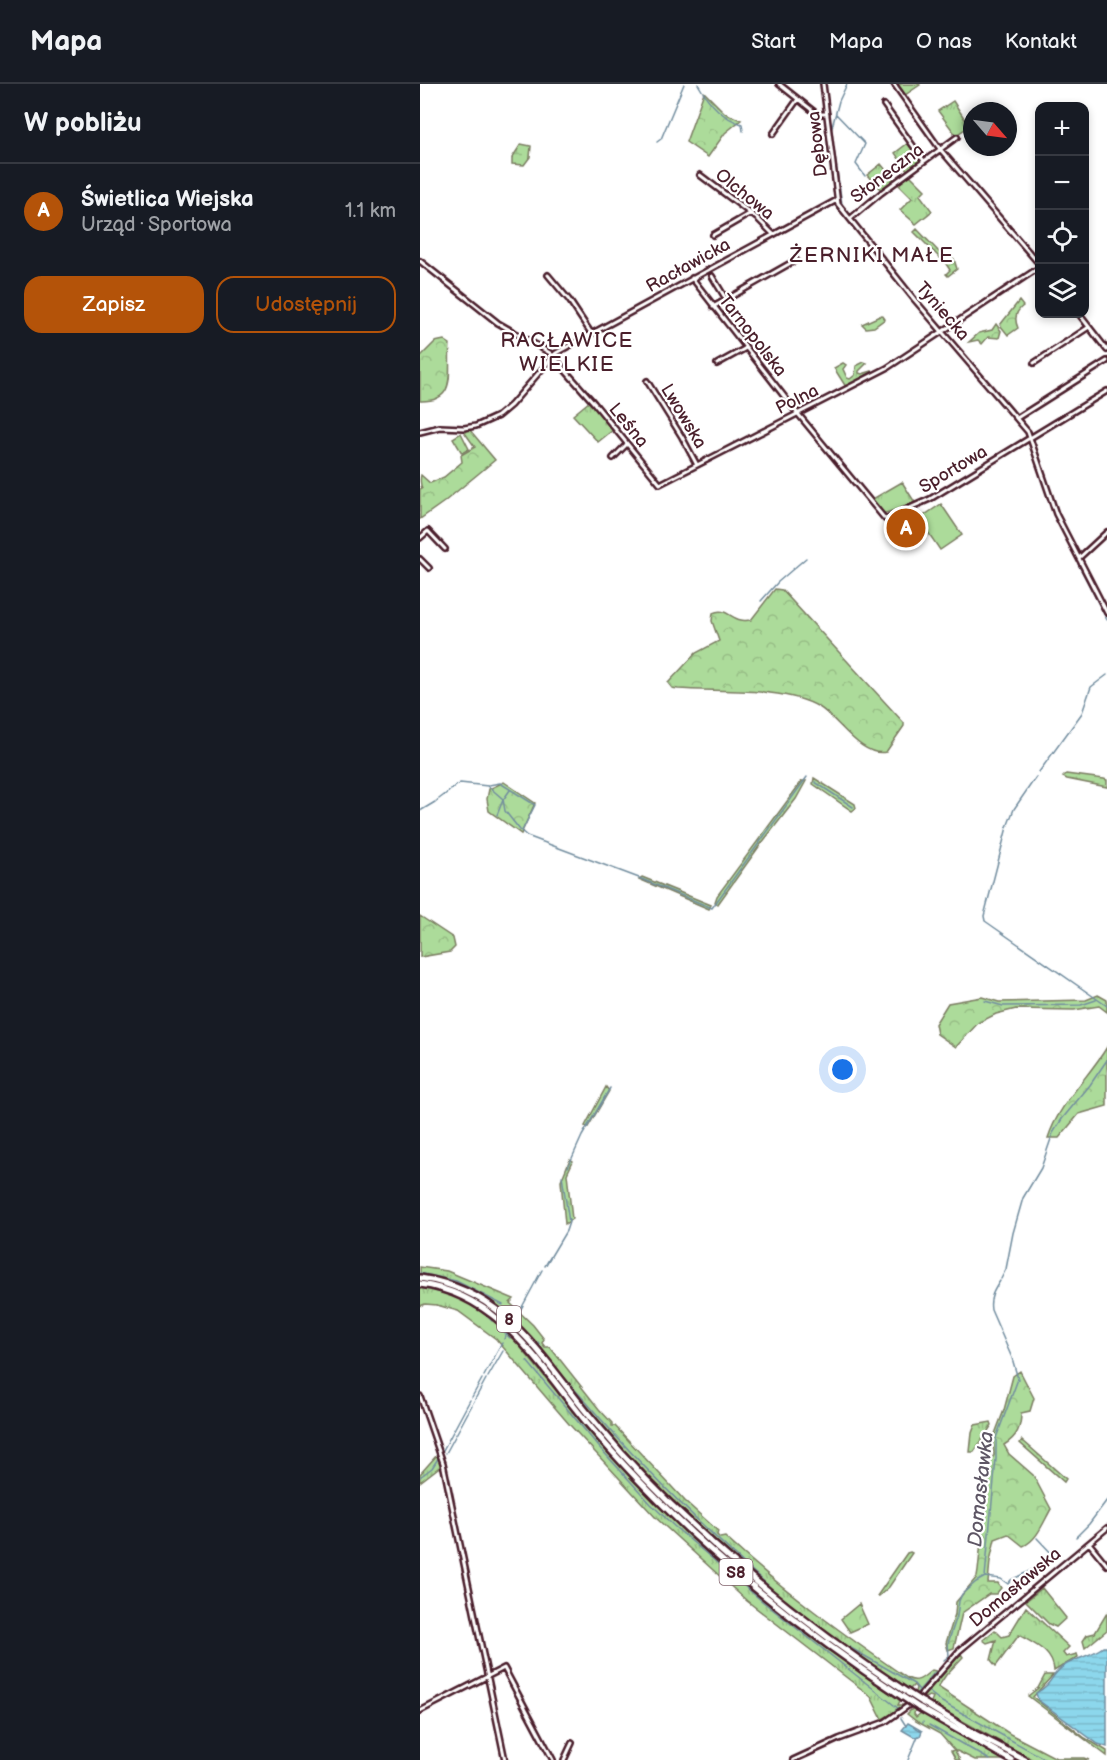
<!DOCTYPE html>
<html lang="pl">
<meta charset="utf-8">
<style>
:root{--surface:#171b24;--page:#242831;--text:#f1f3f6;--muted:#9ea1a6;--line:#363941;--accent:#b45309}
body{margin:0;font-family:"Balsamiq Sans",sans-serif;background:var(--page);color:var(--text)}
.controls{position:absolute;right:18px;top:18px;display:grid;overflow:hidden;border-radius:12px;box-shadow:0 3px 9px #0003}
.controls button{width:54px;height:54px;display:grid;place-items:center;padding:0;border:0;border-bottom:2px solid var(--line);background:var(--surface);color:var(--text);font:30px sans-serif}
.compass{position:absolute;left:543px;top:18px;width:54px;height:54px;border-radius:50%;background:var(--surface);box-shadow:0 3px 9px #0003;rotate:118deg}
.you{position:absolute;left:423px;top:986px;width:21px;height:21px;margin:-15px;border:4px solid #fff;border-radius:50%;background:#1a73e8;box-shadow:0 0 0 9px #1a73e833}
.badge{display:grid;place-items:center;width:39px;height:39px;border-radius:50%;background:var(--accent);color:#fff;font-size:20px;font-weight:700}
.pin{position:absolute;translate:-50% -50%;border:3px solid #fff;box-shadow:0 2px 6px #0006}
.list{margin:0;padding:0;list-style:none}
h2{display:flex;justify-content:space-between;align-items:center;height:78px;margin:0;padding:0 24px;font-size:26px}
h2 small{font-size:20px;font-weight:400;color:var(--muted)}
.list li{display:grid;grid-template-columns:39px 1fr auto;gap:18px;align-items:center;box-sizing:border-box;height:96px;padding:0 24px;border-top:2px solid var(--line)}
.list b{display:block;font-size:22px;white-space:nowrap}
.list p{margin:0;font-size:20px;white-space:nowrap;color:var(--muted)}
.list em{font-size:20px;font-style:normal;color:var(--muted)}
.actions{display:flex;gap:12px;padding:18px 24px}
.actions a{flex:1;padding:14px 0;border:2px solid var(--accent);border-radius:18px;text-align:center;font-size:21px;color:var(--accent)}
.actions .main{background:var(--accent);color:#fff}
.icon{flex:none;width:33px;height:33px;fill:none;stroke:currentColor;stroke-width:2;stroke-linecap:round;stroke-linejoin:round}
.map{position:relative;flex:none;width:687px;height:1676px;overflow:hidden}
header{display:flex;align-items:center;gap:36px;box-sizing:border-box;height:84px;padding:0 30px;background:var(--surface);border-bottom:2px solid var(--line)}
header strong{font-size:28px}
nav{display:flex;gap:33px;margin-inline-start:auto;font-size:21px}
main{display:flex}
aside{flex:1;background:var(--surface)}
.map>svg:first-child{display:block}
.grass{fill:url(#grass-tufts);stroke:#7b7d62;stroke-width:1.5}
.forest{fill:url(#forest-crowns);stroke:#7b7d62;stroke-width:1.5}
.wetland{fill:url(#wetland-marsh);stroke:#7b7d62;stroke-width:1.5}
.garden{fill:#acdb9a;stroke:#7b7d62;stroke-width:1.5}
.water{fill:url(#water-rules);stroke:#728d9f;stroke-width:1.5}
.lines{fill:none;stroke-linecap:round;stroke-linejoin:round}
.stream{stroke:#728d9f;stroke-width:1.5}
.minor-casing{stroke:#4a1f2b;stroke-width:8}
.highway-casing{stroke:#4a1f2b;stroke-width:10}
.minor{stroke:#fff;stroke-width:3}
.highway{stroke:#fff;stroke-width:5}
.highway-bridge-casing{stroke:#4a1f2b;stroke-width:10;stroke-linecap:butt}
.highway-bridge{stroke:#fff;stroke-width:5}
.labels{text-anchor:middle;stroke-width:4.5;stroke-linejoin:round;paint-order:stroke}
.shield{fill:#fff;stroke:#80626b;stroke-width:1.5}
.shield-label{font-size:16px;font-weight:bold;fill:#4a1f2b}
.street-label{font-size:18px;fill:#4a1f2b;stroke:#fff}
.water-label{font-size:20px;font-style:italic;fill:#5e5665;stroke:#fff}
.quarter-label{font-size:21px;letter-spacing:1.5px;fill:#4a1f2b;stroke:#fff}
</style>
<header>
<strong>Mapa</strong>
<nav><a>Start</a><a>Mapa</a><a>O nas</a><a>Kontakt</a></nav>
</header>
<main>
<aside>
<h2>W pobliżu<small></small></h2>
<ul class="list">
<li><span class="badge">A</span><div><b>Świetlica Wiejska</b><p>Urząd · Sportowa</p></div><em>1.1 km</em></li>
</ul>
<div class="actions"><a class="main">Zapisz</a><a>Udostępnij</a></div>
</aside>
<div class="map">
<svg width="687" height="1676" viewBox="0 0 687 1676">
<defs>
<pattern id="grass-tufts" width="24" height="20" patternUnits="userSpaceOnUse" patternTransform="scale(1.5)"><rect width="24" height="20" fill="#acdb9a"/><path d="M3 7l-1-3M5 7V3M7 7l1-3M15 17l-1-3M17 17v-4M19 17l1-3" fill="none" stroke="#96bc85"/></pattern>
<pattern id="forest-crowns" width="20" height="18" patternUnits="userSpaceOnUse" patternTransform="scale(1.5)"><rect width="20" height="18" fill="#acdb9a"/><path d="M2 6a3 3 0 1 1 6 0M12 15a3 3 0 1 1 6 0" fill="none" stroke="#96bc85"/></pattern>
<pattern id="wetland-marsh" width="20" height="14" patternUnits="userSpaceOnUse" patternTransform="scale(1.5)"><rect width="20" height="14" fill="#acdb9a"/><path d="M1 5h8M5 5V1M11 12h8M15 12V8" fill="none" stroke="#96bc85"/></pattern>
<pattern id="water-rules" width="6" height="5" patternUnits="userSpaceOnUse" patternTransform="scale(1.5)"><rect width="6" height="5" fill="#8cd7ec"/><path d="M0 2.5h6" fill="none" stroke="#7ab8cb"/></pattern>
</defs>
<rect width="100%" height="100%" fill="#fff"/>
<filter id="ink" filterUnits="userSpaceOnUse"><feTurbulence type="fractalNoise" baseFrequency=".0167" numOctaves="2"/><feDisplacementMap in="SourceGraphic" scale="12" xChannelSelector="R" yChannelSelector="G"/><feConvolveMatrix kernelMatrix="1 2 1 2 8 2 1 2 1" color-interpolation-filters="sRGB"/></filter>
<g filter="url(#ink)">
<path class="grass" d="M477,0H499L500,1L485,11Z
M533,17L548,40V43L536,51L518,27Z
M488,59L500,75L499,77L487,86L475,69Z
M461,80L474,96L461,106L447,91Z
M490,91L505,106L500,111L512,127L496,140L480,126L492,114L478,100Z
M170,317L193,346L178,358L153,331Z
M482,398L496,420L462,430L451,416Z
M646,690L684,695L687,696V703L647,695L643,693Z
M394,694L435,720L436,724L432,727L393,700Z
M382,697H386L376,715L338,764L298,820L295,818L297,812Z
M222,793L291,821L289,825L219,795Z
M186,1003L189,1007L168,1043L165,1042Z
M150,1075L153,1077L147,1090L152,1135L145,1140L141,1097Z
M0,1183L27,1187L94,1215L90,1219L113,1241L124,1255L122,1259L125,1263H130L179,1325L192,1339V1342H195L265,1417L298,1447L297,1451L300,1454L305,1453C361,1505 423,1550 487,1594C498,1600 503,1593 512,1586L516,1587V1590L487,1622L462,1635L451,1613L444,1607L327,1517L236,1434L149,1340L76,1255L38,1227L17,1221L5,1220L0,1222V1203C34,1209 61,1223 86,1247V1249L93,1254C130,1299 165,1344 205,1386C285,1473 378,1548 476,1613L480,1617L478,1621H484L495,1608L496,1604L494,1601L490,1605L485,1603C419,1559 353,1511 295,1457C257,1421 220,1385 186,1346C129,1282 93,1205 0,1191Z
M571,1338L572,1341L554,1368H550L552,1349L555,1341Z
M17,1371L20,1373L22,1381L0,1398V1390Z
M622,1504L646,1534L636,1543L629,1540L606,1517Z
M606,1523L649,1563L643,1569L646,1573L657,1570L658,1573L634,1587C633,1567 614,1560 599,1551L576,1582L571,1576L576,1556L567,1559L563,1556L575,1546L582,1553L589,1551Z
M687,1529V1546L665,1564L663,1557L667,1551L675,1549Z
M541,1570L543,1573L526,1591L518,1603L590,1650L636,1674H664L669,1676H613L514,1621L511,1618L513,1613L509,1612L505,1614L502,1612L529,1579Z
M625,1591H633L613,1613L665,1654L687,1667V1672L608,1612L618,1604Z
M493,1624L495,1625L494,1630L496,1633L501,1629L505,1630L585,1676H555L537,1667H535L540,1676H536L531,1667L534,1666L520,1650L496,1637L487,1630Z"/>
<path class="forest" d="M284,8L305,29L321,36L305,49L288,73L266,58Z
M497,145L522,171L520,174L494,148Z
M528,171L534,175L537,185L528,192L526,190L530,186L522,174Z
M599,217L603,222C595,228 594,235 598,244L588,251L580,241Z
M462,231L465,235L454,243L446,244L442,240Z
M576,240L581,247L579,254L568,253L562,260L558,256L549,258L559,249L572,246Z
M24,256L30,260C27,286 39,318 0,317V273L15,258Z
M444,278L447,279L439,287V289L442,290L452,287L453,290L426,303L414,284L423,279L426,281L423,285L427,294L430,295L435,291L436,282Z
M49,345L75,376L24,418L0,435V405L2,404C0,401 0,394 1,391L10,399L24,393L42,378L41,371L55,363L45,349Z
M355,505L362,506L484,639V642L466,668C441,674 418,634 399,623C364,602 298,608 258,605L252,604L248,599L276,569L299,557L292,537L293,529C305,523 310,534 321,536C324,537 328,536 331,536Z
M84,698L115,719L101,750L69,727L67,715L69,705Z
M0,832L33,854L35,863L30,868L0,873Z
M678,911L687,916V928L679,922L654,926L596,925L576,930L558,939L536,963L517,950L515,940L528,919L562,913L579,918L666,916Z
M687,963V1022L659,1030L639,1054H628C639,1019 669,993 687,963Z
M600,1287L614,1314L610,1327L601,1329C601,1344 597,1353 584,1361L589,1370L613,1391L631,1425C624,1437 617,1457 603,1462L588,1450L575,1455L570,1477L568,1499H578L581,1504L576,1510H569L542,1529L534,1564L528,1566L526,1559L535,1530L536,1518L557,1493L558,1487L569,1380L574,1371L573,1355L584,1326L593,1292Z
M602,1356L646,1395L644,1398L600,1359Z
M490,1468L492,1469L469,1503L459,1512H457L487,1469Z
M439,1520L448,1540L430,1548L421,1535Z"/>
<path class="wetland" d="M101,60L111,62L110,73L104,81L92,80V74Z"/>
<path class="garden" d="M41,349L49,365L42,369L33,354Z
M521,420L542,451L520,466L499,435Z"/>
<path class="water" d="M683,1563H687V1663L678,1660L618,1616L616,1609C634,1600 631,1588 647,1580C658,1574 672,1571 683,1563Z
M488,1639L502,1647L500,1652L494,1653L482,1646Z"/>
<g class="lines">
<path class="stream" d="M278,0C288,18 301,34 322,40L323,47
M416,30L445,60L436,80L445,92
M237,58L241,55L264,0
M422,120L411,47L419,17L427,0
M658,480L687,536
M341,517L358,498L386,474
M619,688L662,629L671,603L687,591
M616,693L594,725L587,743L564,832L565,837L687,922
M395,698L433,723
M69,701L80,699L115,721L102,747
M0,727L15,718L40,699L68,702L83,715L85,727L100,746L107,752L219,794L292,824L387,693
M77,731L83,716L90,706
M565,917L583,922L661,921L676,916
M148,1083L162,1052L190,1004
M125,1182L146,1147L149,1138L142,1092
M0,1189L36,1197L83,1221
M581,1195L586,1185L593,1149L603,1114L621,1084L633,1049L642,1035L670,1001L687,976
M0,1204C25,1208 55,1217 72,1237
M101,1225L122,1186
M92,1230L99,1237
M81,1245L90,1254
M84,1255L87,1250
M118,1258C129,1279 151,1301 167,1319C223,1385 285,1445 350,1503
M107,1277L179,1363L231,1420L255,1443L342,1517L479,1625
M64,1292L82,1259
M68,1293L83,1267
M52,1313L62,1295
M53,1319L66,1295
M22,1368L50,1316
M26,1369L52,1321
M0,1393L12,1384L19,1373
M656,1453L669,1440L687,1416
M617,1454L634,1472
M565,1493L581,1495L588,1500L591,1496L624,1480L632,1474
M429,1563L494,1600L499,1606
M524,1576L529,1572L528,1559L537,1532L539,1517L542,1510L556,1498L565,1493L576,1375V1354L598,1295L592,1274L571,1226C569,1214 574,1206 580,1197
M509,1608L522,1618L627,1676
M496,1610L515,1588
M476,1626L485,1621
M481,1634L486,1642
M503,1639V1638
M509,1641L570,1676
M488,1676L498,1652"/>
<defs>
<path id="minor" d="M359,0L397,30H407
M403,0L418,120L494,215L608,348L636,430L687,529
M474,0L520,65L620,181
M464,21L504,77
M353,50L378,15
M280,91L338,135L353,150
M430,135L461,109L537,53
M293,151L331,129
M0,177L78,239L130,269L174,319L240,400L467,284L620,183
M128,191L149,216L171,249
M292,192L306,215
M272,194L374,325L465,435L510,415L687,307
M293,223L376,176
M659,230L687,266
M614,279L669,243
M297,280L326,264
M227,297L262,353L277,381
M597,334L687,277
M0,348L20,343L44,344L56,342L78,332L91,321L136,269L417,116
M193,374L206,361
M0,454L8,447L25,465
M659,474L687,448
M0,475L9,484
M0,1312L23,1379L85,1676
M669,1459L687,1481
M497,1615L539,1567L687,1444
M0,1627L84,1584L133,1676
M144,1676L152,1659
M373,1676L419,1655L465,1638L492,1619"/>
<path id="highway" d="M0,1194C91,1207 124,1280 179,1343C209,1379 242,1413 276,1444C342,1506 413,1560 488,1609
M0,1200C82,1211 120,1283 169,1341C201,1379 236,1415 272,1449C338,1510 409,1564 483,1613
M502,1618L555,1650L605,1676
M498,1623L591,1676"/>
</defs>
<use href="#minor" class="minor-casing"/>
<use href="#highway" class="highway-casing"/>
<use href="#minor" class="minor"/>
<use href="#highway" class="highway"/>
<defs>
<path id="highway-bridge" d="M488,1609L502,1618
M483,1613L498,1623"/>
</defs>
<use href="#highway-bridge" class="highway-bridge-casing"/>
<use href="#highway-bridge" class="highway-bridge"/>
</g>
</g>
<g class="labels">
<g class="shield">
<rect x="77" y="1222" width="24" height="26" rx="4.5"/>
<rect x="299.5" y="1475" width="33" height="26" rx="4.5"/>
</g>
<g class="shield-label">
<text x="89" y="1241">8</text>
<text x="316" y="1494">S8</text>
</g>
<g class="street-label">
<text transform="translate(397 60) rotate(-97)" y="6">Dębowa</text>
<text transform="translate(467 89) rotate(-37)" y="6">Słoneczna</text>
<text transform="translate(325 110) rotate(39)" y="6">Olchowa</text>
<text transform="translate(268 181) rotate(-29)" y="6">Racławicka</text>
<text transform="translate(523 227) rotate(49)" y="6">Tyniecka</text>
<text transform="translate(333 251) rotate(52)" y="6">Tarnopolska</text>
<text transform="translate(377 315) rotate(-27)" y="6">Polna</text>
<text transform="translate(264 332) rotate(59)" y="6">Lwowska</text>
<text transform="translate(209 341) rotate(51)" y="6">Leśna</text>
<text transform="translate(533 385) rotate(-31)" y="6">Sportowa</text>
<text transform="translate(595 1503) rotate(-40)" y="6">Domasławska</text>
</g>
<g class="water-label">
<text transform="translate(560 1405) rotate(-84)" y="7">Domasławka</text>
</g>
<g class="quarter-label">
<text x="452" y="178">ŻERNIKI MAŁE</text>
<text x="147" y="263">RACŁAWICE<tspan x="147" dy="24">WIELKIE</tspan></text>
</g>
</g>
</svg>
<div class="controls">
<button>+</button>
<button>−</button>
<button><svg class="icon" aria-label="locate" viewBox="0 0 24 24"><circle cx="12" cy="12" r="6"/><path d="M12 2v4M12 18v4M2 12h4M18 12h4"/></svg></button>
<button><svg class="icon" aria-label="layers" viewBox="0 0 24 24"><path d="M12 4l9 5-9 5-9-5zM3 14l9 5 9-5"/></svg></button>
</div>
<svg class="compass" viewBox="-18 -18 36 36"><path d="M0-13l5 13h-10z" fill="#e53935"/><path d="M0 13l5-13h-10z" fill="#9ea1a6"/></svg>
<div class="you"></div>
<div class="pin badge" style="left:486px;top:444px">A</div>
</div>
</main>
